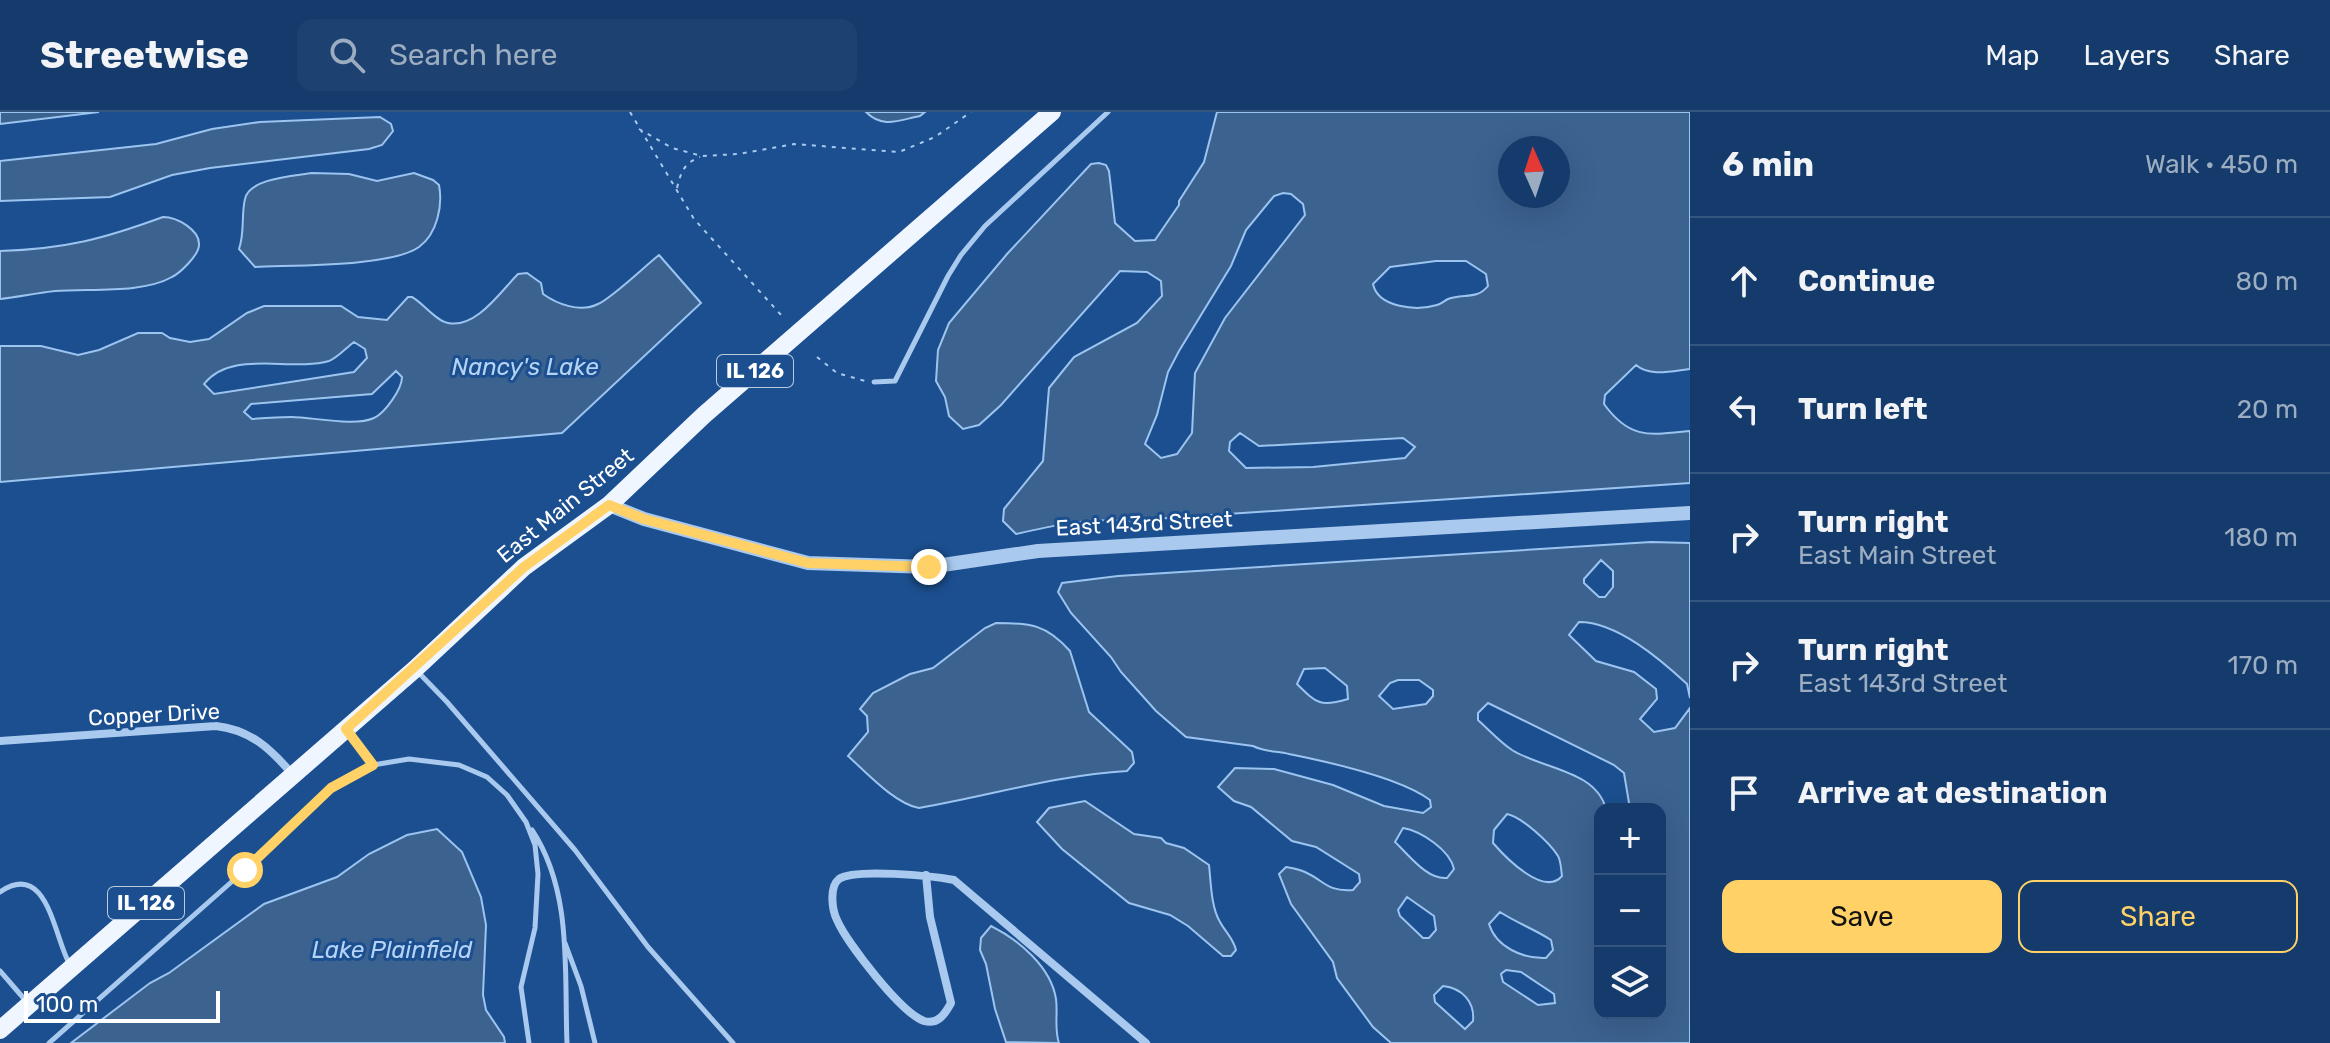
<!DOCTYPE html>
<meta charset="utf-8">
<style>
:root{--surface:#143b6b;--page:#1d4271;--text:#f1f3f6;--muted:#9dadc1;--line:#33557e;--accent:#ffd166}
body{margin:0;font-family:Rubik,sans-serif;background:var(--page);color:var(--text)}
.controls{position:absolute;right:24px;bottom:24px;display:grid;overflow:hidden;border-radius:16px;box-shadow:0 8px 32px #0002}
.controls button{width:72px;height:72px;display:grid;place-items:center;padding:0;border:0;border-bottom:2px solid var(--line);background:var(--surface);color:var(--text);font:40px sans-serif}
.compass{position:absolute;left:1498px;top:24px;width:72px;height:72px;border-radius:50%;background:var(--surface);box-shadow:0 8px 32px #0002;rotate:357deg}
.scale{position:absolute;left:24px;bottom:20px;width:196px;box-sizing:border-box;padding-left:8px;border:4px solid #fff;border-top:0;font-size:22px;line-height:28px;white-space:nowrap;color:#fff;-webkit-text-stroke:6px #1b4f8f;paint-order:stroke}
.stop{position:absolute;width:24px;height:24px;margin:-18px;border:6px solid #ffd166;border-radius:50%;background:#fff}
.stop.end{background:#ffd166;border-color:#fff;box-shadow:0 2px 8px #0008}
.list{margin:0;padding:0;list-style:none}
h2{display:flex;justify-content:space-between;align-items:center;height:104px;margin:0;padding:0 32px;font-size:34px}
h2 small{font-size:26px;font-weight:400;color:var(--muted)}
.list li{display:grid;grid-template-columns:52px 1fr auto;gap:24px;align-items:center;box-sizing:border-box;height:128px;padding:0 32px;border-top:2px solid var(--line)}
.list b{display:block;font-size:30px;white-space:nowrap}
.list p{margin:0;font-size:26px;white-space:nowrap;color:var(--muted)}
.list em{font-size:26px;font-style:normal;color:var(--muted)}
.actions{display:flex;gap:16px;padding:24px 32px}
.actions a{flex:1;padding:18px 0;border:2px solid var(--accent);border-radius:16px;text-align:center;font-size:28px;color:var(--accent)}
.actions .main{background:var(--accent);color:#111}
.icon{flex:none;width:44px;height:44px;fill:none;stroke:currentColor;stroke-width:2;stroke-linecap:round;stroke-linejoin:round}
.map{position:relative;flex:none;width:1690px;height:931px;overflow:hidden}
header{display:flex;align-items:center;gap:48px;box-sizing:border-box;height:112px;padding:0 40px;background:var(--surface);border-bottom:2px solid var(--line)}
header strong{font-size:38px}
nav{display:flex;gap:44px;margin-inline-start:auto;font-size:28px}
.search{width:560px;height:72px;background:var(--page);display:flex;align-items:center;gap:20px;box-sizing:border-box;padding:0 28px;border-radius:16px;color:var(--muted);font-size:30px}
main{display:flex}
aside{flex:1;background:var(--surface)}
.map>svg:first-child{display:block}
.water{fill:#3c6290;stroke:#9cc4f0;stroke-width:2;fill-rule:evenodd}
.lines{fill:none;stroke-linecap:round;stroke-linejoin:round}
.path{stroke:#a9c9ee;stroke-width:2;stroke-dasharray:4 6;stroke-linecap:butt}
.service{stroke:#a9c9ee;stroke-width:5}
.minor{stroke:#a9c9ee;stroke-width:8}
.tertiary{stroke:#a9c9ee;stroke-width:14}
.primary{stroke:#f0f6ff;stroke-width:18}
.route{stroke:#ffd166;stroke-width:10}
.labels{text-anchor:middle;stroke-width:6;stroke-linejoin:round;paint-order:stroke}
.shield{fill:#1b4f8f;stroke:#bbcadd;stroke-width:2}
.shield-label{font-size:20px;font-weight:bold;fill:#fff}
.street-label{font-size:22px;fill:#fff;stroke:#1b4f8f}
.water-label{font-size:24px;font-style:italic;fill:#b5d3f5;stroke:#1b4f8f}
</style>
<header>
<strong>Streetwise</strong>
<div class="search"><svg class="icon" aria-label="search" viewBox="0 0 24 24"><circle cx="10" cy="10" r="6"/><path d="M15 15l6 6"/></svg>Search here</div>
<nav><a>Map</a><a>Layers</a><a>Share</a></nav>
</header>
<main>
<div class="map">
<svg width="1690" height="931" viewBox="0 0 1690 931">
<rect width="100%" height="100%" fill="#1b4f8f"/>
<path class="water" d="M0,0H99L0,12Z
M866,0H925L920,4C899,8 883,17 866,0Z
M1217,0H1690V257C1672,259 1650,265 1636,253L1605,283L1604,292C1630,328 1650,323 1690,319V371L1124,409C1088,406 1051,414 1016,422L1003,409L1004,397L1043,349L1049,276L1074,245L1137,211L1162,184L1161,169L1147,160L1120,159L1001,293L979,313L963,317L949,304L945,285L936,269L938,238L949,211L1007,142L1091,52L1099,51L1106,53L1109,59L1115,111L1135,129L1155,128L1179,93V89L1204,50ZM1510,36H1558V84H1510ZM1283,81L1291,82L1303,92L1305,103L1225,206L1195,261L1192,321L1177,342L1161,346L1145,332L1157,303L1168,260L1179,239L1231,154L1246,118L1274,84ZM1436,149H1466L1486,162L1488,174C1477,188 1463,181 1448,187C1444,189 1441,192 1437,193C1417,199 1378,196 1373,172L1390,155ZM1240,321L1259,334L1403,326L1415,335L1405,346L1313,355L1246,356L1229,339L1230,330Z
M380,5L391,12L393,19L382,33L369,37L210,56L172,63L110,85L0,89V49L156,32L212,17L260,10Z
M312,61L349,62L377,69L414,61L433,68L439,73C443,94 437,122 419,135C391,155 292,153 255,155L239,137C245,120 241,103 245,87C249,66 295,64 312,61Z
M163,105C177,105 200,118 199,133C199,143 180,161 172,165C142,182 89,176 55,179C37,181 18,185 0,187V139C65,137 103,127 163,105Z
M659,143L701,191L562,321L0,370V234H41L78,243L99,238L138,221H162L170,226L190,230L209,227L247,201L264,194H341L358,205L387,208L408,185H412C423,191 436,209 448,211C476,217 501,179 518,162L527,161L541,171L543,182C557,192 580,201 598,192C612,186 645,154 659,143ZM354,230L365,237L367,246L354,260L214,282L204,272C232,237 290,260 329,249C337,246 346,236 354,230ZM396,259L402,265C402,277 385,301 374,306C354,315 313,305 291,305C278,305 265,306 252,307L244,300L251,292L372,282Z
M1651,430L1690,431V586L1687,572C1660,547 1617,510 1579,510L1569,523L1596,549L1634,560L1656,577L1657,587L1640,607L1654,620L1675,616L1690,596V931H1391L1373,915L1337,866L1333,850L1291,792L1279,762L1286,755C1292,756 1299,757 1305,760C1325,769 1327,780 1353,778L1360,770L1359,762L1316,735L1292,729L1251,695L1234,689L1218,675L1235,656L1274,657L1333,673L1384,694L1423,701L1431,695L1430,688C1399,665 1329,650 1289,642C1276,639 1265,640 1253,634L1186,625L1156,599L1121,560L1111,545L1071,501L1058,480L1062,471L1118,464ZM1601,448L1613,459V475L1605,485H1599L1584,471V467ZM1325,556L1347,574L1348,587C1321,595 1317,592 1297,572L1304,557ZM1398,568H1419L1433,578V584L1426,592L1393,597L1379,584L1390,571ZM1488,591L1614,653L1624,661L1630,697H1660V901H1600V697H1606C1596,658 1542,657 1512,638C1500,630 1489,618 1478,608V601ZM1507,702C1522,705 1550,731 1558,744C1561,749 1561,758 1562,764C1544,785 1506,746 1493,731L1494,718ZM1403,716C1421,719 1450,738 1454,757L1447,766C1427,768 1409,743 1395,730ZM1407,785L1434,804L1436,818L1429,826H1423L1400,804L1398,798ZM1500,800C1517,811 1534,817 1551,828L1553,838L1546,846C1523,847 1496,835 1489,812ZM1506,858L1521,860L1554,882L1555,891L1538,893L1503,870L1501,862ZM1443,874C1462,876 1475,890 1473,909L1465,917L1435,890L1434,883Z
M996,511C1030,511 1046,512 1070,539L1089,600L1132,640L1134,651L1127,659C1057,663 988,684 919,696C895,692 866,660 848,644L868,620L867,604L860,597L873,581L910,562L933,556L985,516Z
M1085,689L1134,722L1161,726L1166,731L1184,736L1209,753C1211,771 1211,795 1220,810C1226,821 1233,826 1236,838L1231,844H1223L1188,814L1170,803L1129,791L1062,737L1037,710L1049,696Z
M437,717L462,740L481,785L486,813L483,883L486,898L504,925L505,931H71L150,871L169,861L264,792L337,765L369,742L407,723Z
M991,814C1019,828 1051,855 1056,887C1058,902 1054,917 1059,931L1006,930L995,897L986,852L980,838L981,826Z"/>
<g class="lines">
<path class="path" d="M630,0L694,107L782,204
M639,17L672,36L702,44L739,42L794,32L899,40L935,25L971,0
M677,76C681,60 684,51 700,45
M817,245L837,261L865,269"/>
<path class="service" d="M874,270L895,269L948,164L961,143L985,114L1108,0
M418,560L447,590L575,738L648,835L733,931
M349,621L373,653
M532,718C573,780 564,860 567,931
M0,780C48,747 54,826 70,853
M565,831L581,874L595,931
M0,859L26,889
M49,931L245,758L331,676L373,653L409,647L459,653L487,665L507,683L526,710L535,733L538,762L535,816L521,875L529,931"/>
<path class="minor" d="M0,629L216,614C251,618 271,637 293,663
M926,763L930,805L951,891C945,902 938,913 924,909C901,901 847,831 837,808C832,798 829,775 839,767C854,756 933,764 954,768L1146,931"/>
<path class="tertiary" d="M609,393L644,407L808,451L929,455L1038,439L1690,401"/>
<path class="primary" d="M0,918L415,557L524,455L609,393L704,303L1052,0"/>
</g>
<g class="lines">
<path class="route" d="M245,758L331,676L373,653L346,617L524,455L609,393L644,407L808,451L929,455"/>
</g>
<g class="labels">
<g class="shield">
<rect x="717" y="243" width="76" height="32" rx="6"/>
<rect x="108" y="775" width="76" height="32" rx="6"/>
</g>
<g class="shield-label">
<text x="755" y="266">IL 126</text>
<text x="146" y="798">IL 126</text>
</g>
<g class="street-label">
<text transform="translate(565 393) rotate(-39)" y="8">East Main Street</text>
<text transform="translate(1144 411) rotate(-3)" y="8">East 143rd Street</text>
<text transform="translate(154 602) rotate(-3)" y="8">Copper Drive</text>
</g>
<g class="water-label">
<text x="525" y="263">Nancy's Lake</text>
<text x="392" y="846">Lake Plainfield</text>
</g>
</g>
</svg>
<div class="controls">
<button>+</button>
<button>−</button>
<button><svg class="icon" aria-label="layers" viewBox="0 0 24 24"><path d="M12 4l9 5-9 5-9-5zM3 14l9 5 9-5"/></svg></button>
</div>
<svg class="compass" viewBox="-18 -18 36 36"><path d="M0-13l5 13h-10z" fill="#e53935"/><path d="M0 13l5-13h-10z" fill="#9dadc1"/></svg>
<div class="scale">100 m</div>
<div class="stop" style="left:245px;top:758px"></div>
<div class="stop end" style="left:929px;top:455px"></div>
</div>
<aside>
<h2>6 min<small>Walk · 450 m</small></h2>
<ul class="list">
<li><svg class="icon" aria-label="ahead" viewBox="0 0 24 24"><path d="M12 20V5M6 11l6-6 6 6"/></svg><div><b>Continue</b></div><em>80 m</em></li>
<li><svg class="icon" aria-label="left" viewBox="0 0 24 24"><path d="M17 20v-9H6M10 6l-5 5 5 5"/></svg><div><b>Turn left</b></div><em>20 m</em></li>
<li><svg class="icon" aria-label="right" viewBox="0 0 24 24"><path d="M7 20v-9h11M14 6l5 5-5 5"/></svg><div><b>Turn right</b><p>East Main Street</p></div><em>180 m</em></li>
<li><svg class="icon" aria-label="right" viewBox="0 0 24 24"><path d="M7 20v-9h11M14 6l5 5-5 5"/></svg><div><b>Turn right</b><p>East 143rd Street</p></div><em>170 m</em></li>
<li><svg class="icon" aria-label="arrive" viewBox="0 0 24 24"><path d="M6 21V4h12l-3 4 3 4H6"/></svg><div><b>Arrive at destination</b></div></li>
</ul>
<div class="actions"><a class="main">Save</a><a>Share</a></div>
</aside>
</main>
